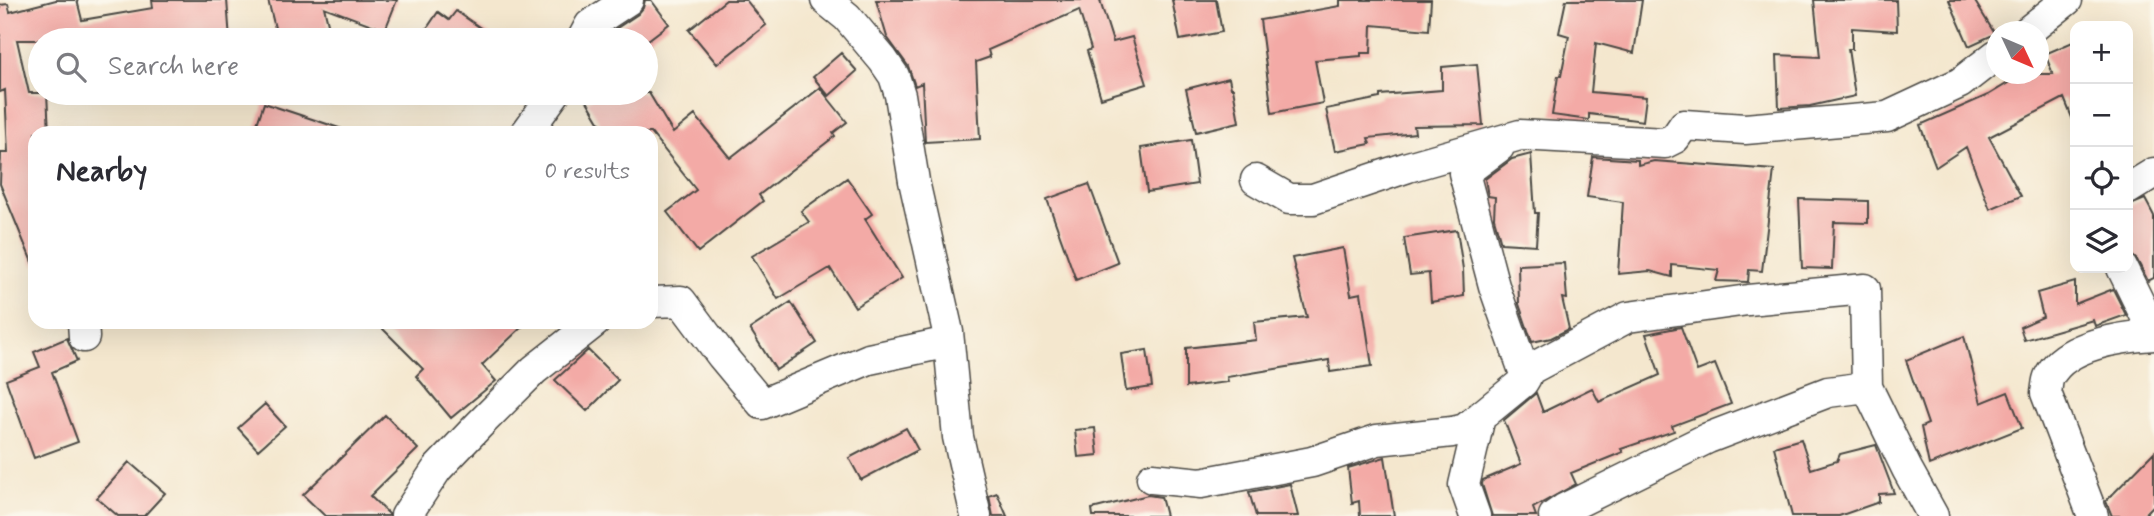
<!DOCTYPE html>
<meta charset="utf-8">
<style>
:root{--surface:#fff;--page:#f2f2f3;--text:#2b2b33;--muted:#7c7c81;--line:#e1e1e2}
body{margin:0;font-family:Mynerve,sans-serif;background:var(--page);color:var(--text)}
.controls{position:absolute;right:21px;top:21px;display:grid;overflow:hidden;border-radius:14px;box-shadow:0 7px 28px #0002}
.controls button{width:63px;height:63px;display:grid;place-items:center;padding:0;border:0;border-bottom:2px solid var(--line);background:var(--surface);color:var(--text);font:35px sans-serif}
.compass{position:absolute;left:1986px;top:21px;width:63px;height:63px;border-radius:50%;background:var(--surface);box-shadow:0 7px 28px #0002;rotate:134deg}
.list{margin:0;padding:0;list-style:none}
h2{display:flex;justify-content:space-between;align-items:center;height:91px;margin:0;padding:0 28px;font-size:30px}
h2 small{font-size:23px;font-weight:400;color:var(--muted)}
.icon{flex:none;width:38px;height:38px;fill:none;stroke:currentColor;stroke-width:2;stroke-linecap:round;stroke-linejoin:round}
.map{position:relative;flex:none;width:2154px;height:516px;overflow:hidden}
.search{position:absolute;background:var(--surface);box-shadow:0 7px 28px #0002;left:28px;top:28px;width:630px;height:77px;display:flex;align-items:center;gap:18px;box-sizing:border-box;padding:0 24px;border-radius:38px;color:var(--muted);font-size:26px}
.panel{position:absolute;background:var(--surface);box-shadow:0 7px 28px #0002;left:28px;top:126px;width:630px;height:203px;border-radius:21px}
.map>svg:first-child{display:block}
.building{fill:#f3aaa6}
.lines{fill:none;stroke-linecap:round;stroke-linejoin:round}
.minor-casing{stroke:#494743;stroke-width:33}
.minor{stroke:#fff;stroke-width:30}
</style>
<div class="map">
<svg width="2154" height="516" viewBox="0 0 2154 516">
<rect width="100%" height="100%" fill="#fbf7ec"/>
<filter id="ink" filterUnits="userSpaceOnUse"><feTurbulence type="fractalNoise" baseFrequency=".0143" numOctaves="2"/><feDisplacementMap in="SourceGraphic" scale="14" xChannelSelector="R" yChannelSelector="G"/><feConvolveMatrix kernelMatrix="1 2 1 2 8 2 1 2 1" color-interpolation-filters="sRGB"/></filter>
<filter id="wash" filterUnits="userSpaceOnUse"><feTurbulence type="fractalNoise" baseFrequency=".00686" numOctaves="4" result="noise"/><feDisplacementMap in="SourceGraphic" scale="28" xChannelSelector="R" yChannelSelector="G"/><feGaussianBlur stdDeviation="1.57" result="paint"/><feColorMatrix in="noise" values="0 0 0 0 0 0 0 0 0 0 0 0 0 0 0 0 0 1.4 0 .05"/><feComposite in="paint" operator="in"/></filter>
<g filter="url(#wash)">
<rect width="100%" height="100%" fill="#f4e7ce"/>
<g id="blocks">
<path class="building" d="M56,0H77L82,20L153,8L152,0H227L230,40H17L29,93H47L49,133H35L34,267L0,184L1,153H8L5,90L0,92V5L8,4L10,12Z
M268,0H397L385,30L324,7L332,40H278Z
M645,0H651L669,24L648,40H622L614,30L638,14L643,8Z
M726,0H746L766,25L717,64L689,30Z
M876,0H1102L1100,1L1113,42L1132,37L1147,84L1101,98L1087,51L1091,49L1079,10L988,50L990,57L976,62L980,139L925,142L922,83L915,86L908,66L887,37Z
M1172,0H1216L1222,32L1180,40Z
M1340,0H1431L1429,30L1372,25L1371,53H1361V56L1315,60L1323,103L1272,113L1260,20L1340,6Z
M1566,0H1642L1634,53L1596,43L1591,92L1646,97L1643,121L1589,114V120L1552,115L1558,76H1561L1569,36L1559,33Z
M1814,0H1896L1897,31L1852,28V49H1848L1855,96L1810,106L1779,108L1777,55L1820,57Z
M1949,0H1974L1995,34L1969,46Z
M456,11L498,40H419L438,12L449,20Z
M2075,41V125L2064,98L1989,137L2021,196L1990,209L1966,147L1936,167L1920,125L1988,95L2023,74H2053L2045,54Z
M841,53L857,71L829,96L813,77Z
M1477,64L1483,125L1414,126L1415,133L1368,138L1370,144L1335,151L1326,109L1380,98V95L1442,90V67Z
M1229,78L1231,88H1233L1239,122L1196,132L1186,89Z
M820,88L847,122L833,133L835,136L759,195L763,201L698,252L667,212L696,190L651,133H606L587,101L601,93H649L673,133L695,115L730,158Z
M264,103L342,129L341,133H254Z
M1191,140L1197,184L1147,192L1141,148Z
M1531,154L1535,213H1538L1536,245L1501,243L1494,218L1495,197L1488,196L1485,179L1512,159Z
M1593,157L1638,160V165L1654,161L1774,170L1762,271L1749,270L1748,282L1716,281L1719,270L1672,265V277L1650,271L1618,274L1623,202L1587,197Z
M847,178L872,214L865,219L902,278L855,307L830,268L778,299L752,256L809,222L801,211Z
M1089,184L1118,263L1076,280L1047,199Z
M1799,199L1868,201V223L1834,222L1832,269L1802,268Z
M2145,199L2154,216V278L2148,281L2137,260L2128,252V206Z
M1457,230L1463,269L1464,296L1431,302L1429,273L1410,275L1404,238Z
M1343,248L1351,295L1361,293L1372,366L1330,372L1329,360L1227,377L1228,382L1186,387V348L1256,340L1254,322L1307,317L1292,258Z
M1564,263L1567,299L1562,298L1569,329L1551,338L1532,342L1519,304L1518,265Z
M2075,282V304L2113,289L2126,315L2095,326L2093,320L2024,340L2020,327L2043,317L2037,293Z
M791,302L817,343L776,370L750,329Z
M376,322H527L482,365L496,381L451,418L416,376L423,369Z
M1681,327L1697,371L1715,364L1731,404L1672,426L1674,431L1621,449L1623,452L1571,473L1576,484L1533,508L1536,516H1492L1482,484L1483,480L1521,464L1504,420L1536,393L1543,412L1592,388L1599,402L1660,375L1646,334Z
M1964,336L1981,403L2008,392L2022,428L1929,465L1921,427L1928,424L1906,360Z
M67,338L77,361L52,372L78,442L34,458L6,380L40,367L34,352Z
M588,350L618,380L587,411L555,380Z
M1147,350L1152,387L1126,391L1121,354Z
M265,404L285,426L258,450L238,428Z
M385,415L418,449L370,496L389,514V516H325L303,495Z
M906,428L918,450L861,480L849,458Z
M1095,428L1098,455L1078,457L1075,430Z
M1801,439L1811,469L1837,461L1840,454L1876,445L1894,493L1879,494V502L1839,516H1792L1774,447Z
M2154,452V505L2143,516H2112L2106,501Z
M1385,457L1394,516H1360L1359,501L1352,503L1348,468Z
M129,462L165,493L144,516H118L97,498Z
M1290,484L1298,516H1256L1249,492Z
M997,493L1007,516H993L989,496Z
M1148,495L1161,497L1166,516H1093L1092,509Z"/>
</g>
</g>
<g filter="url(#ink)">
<use href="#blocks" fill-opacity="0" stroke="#494743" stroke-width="2"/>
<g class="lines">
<defs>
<path id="minor" d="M826,0L847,17L883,60L894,76L900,95L914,181L948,332L958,437L976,516
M2027,32L2067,0
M582,40L590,25L628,0
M526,133L555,93
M1256,180L1289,199H1313L1408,167L1520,135L1665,143L1675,138L1684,125L1745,129L1887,117L1960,83L1996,55
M2128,189L2154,173
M2122,268L2154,333
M651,302L681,301L722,356L762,404L869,359L949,342
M83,322L84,337
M1525,372L1628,317L1748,300L1865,289L1867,387
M1152,478L1201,483L1312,462L1377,440L1452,432L1465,429L1480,417
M406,516L437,469L479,425L534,370L595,322
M1475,516L1464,485L1480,417L1523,382L1526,377L1494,286L1464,173L1499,147
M1554,516L1564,509L1708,438L1828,392L1867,387L1907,469L1933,516
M2093,516L2046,393C2047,388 2047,381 2049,377C2065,344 2122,337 2154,335"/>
</defs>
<use href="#minor" class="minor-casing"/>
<use href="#minor" class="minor"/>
</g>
</g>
</svg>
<div class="controls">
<button>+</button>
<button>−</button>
<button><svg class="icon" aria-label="locate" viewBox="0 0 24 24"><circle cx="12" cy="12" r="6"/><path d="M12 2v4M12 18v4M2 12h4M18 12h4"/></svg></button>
<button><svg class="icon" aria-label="layers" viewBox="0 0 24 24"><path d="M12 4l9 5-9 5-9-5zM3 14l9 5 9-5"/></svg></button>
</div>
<svg class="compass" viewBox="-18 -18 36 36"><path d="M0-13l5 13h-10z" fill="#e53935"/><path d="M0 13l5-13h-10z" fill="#7c7c81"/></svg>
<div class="search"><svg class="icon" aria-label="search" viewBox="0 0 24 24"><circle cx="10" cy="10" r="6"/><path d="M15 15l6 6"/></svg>Search here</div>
<section class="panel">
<h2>Nearby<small>0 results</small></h2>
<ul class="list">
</ul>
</section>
</div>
